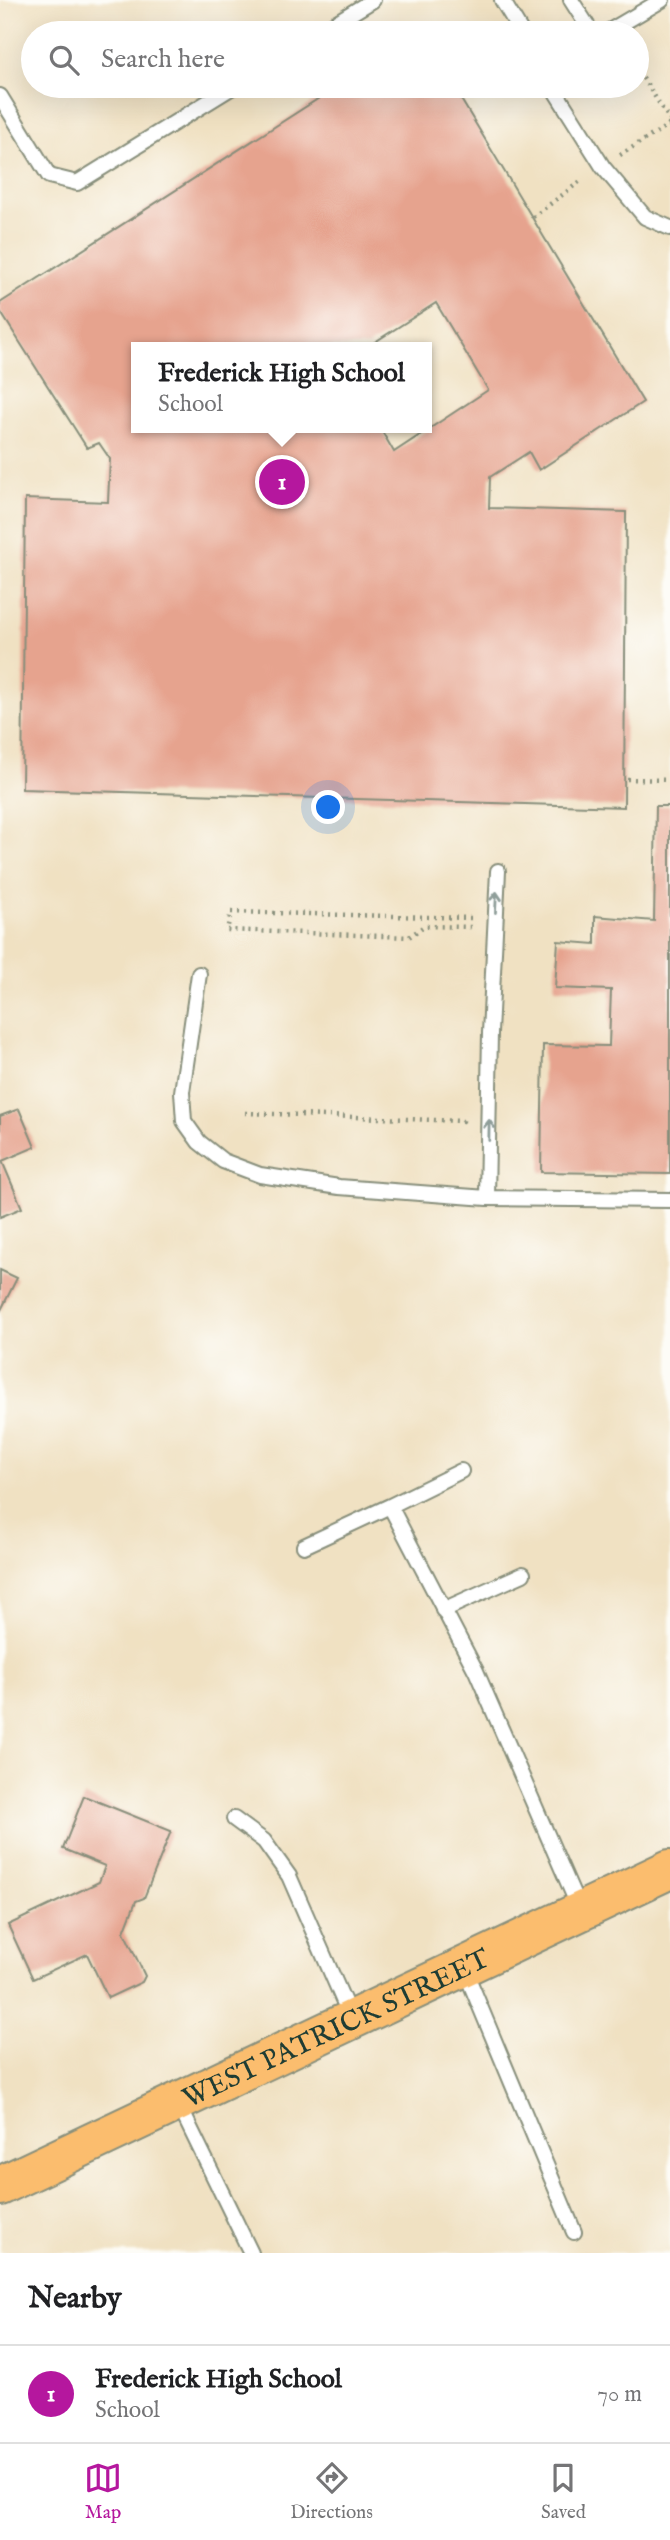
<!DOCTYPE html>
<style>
:root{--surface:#fff;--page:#f6f6f6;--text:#202124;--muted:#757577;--line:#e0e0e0;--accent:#b5179e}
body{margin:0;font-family:"IM FELL English",serif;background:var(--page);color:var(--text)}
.you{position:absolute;left:329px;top:808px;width:24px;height:24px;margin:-18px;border:5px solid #fff;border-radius:50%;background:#1a73e8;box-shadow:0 0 0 10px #1a73e833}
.badge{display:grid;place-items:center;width:46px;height:46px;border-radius:50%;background:var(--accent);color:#fff;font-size:23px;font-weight:700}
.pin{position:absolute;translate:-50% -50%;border:4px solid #fff;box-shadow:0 2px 7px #0006}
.popup{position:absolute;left:131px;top:342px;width:301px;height:91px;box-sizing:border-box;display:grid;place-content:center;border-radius:0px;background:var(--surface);filter:drop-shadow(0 2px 5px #0005);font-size:23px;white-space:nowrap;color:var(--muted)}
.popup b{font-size:26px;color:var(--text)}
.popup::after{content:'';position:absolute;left:50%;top:100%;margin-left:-14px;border:14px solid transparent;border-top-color:var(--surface)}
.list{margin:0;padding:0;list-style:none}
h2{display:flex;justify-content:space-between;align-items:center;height:91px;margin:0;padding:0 28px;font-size:30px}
h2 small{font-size:23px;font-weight:400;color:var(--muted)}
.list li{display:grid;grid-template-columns:46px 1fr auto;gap:21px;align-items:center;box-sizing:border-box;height:98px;padding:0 28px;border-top:2px solid var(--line)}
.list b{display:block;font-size:26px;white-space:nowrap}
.list p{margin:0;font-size:23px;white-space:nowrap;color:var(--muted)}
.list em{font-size:23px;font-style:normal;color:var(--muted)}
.icon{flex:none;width:38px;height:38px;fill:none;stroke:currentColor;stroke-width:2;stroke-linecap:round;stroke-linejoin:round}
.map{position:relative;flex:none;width:670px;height:2253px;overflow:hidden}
.search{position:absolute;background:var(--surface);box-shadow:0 7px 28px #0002;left:21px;right:21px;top:21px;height:77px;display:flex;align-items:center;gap:18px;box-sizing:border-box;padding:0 24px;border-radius:38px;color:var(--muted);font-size:26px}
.sheet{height:189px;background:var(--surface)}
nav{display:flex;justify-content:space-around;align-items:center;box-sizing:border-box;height:98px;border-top:2px solid var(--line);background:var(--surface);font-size:19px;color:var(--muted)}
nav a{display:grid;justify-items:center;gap:4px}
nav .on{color:var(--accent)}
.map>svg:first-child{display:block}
.building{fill:#e6a38e;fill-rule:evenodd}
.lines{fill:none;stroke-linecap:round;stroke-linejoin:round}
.service-casing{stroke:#888f7b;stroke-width:18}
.primary-casing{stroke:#888f7b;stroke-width:42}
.path{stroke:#888f7b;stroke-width:4.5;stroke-dasharray:2 5;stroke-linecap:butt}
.service{stroke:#fff;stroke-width:14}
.primary{stroke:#fbbd6e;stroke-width:38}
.oneway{stroke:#8f9e9a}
.labels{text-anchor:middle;stroke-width:7;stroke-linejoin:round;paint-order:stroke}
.street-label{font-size:28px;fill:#1f3d34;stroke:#fdfcf7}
</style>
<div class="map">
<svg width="670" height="2253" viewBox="0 0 670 2253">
<rect width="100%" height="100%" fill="#fdfcf7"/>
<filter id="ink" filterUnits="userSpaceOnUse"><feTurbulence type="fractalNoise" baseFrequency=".0143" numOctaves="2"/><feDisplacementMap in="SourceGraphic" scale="14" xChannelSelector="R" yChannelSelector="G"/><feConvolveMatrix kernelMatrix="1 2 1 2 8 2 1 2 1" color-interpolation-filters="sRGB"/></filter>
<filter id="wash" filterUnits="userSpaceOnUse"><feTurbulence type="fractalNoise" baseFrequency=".00686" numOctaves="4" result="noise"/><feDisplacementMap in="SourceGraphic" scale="28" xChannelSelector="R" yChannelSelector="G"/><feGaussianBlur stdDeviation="1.57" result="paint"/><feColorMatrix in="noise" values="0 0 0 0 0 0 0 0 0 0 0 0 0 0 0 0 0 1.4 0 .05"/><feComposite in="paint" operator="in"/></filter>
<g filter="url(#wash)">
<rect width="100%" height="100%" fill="#f0e1c2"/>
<g id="blocks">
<path class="building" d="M338,86H453L643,402L539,470L529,452L490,477L489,508L626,512L624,807L22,789L25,499L108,502L110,459L99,443L87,448L0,311V303ZM436,303L488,390L394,452L380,428H137V347H367Z
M656,806H670V1174L541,1172L543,1045L609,1046L611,990L555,988L558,941L595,944V916L654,921Z
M19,1109L35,1147L2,1161L22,1208L0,1217V1116Z
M0,1270L17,1278L0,1312Z
M84,1796L171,1831L144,1898L136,1901L124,1932L145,1976L142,1982L108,1998L87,1954L33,1979L8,1925L99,1882L105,1866L63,1849Z"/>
</g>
</g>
<g filter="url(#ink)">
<use href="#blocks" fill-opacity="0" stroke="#888f7b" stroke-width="2"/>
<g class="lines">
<defs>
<path id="service" d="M502,0L522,33
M571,0L592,33
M319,33L373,0
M606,33L662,0
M552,86L603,167L645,217L670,228
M0,96L49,176L77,183L234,86
M199,974L182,1092L184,1121L199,1142L223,1161L260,1175L339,1187L487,1198L670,1200
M487,1198L490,1033L498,871
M461,1471L390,1506L476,1671L580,1910
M304,1546L390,1506
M443,1610L523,1574
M234,1819L264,1841L289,1876L351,2018
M464,1968L574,2232
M178,2103L251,2253"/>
<g id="primary">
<path id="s1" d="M0,2186L670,1869"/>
</g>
</defs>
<use href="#service" class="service-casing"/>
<use href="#primary" class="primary-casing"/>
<path class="path" d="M643,78L670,120
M620,155L670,124
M533,217L582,180
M627,779L670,780
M471,918L231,912L227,930L409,937L424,926L471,927
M245,1113L463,1121L464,1116"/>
<use href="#service" class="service"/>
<use href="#primary" class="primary"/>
</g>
<defs><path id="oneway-shaft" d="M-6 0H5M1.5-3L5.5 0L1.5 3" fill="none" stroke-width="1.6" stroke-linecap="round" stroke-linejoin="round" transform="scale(1.75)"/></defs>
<g class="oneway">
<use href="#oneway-shaft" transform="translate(496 902) rotate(-87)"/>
<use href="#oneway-shaft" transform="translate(489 1130) rotate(-89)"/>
</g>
</g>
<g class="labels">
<g class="street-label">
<text dy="10" stroke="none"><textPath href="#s1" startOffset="371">WEST PATRICK STREET</textPath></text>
</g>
</g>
</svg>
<div class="you"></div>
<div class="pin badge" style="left:282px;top:482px">1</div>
<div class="popup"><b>Frederick High School</b>School</div>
<div class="search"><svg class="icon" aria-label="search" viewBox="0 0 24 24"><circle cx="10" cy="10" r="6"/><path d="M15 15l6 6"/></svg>Search here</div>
</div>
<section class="sheet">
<h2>Nearby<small></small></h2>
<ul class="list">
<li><span class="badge">1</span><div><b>Frederick High School</b><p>School</p></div><em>70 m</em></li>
</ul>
</section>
<nav>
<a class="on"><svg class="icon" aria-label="map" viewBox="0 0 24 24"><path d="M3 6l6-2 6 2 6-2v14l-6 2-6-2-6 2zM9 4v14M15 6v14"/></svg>Map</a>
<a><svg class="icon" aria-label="directions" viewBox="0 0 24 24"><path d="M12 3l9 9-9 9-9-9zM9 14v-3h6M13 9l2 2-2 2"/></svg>Directions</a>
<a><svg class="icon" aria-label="saved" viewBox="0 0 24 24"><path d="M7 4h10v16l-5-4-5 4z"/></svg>Saved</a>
</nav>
